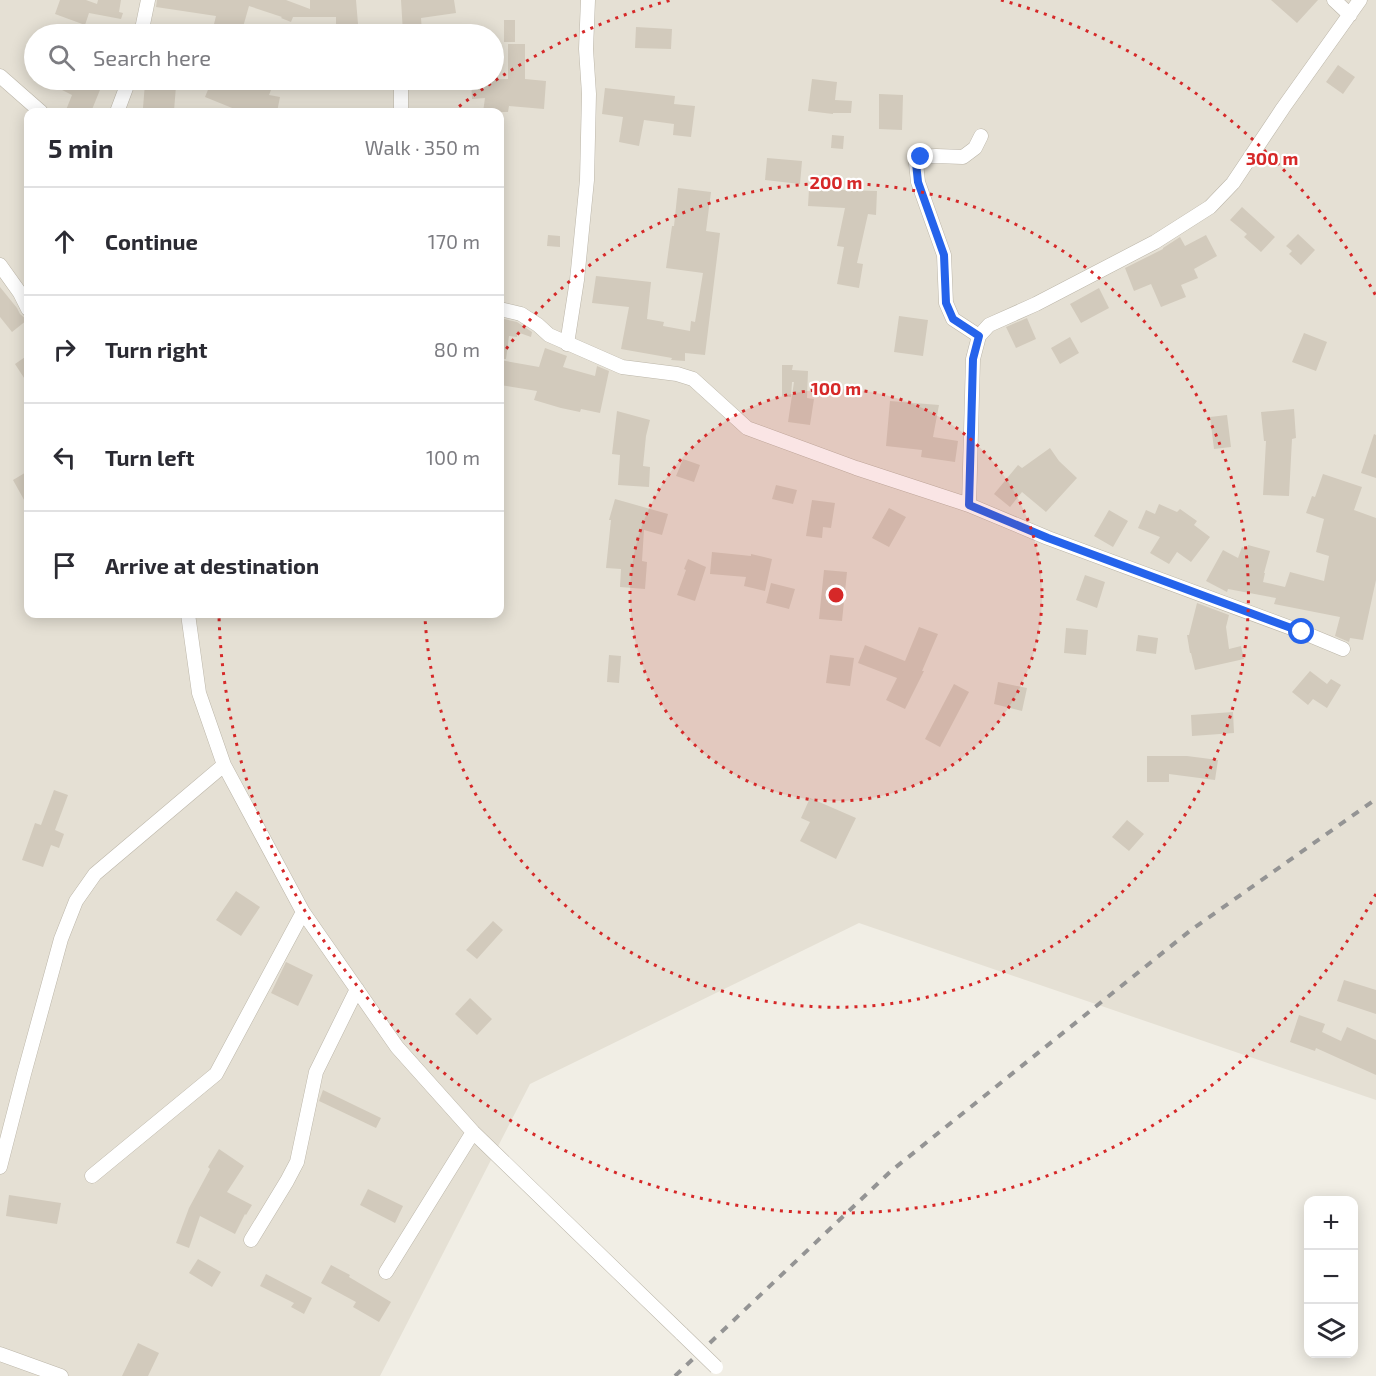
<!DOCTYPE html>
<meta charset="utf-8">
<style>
:root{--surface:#fff;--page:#f7f7f7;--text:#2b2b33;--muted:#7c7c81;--line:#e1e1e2}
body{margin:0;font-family:"Exo 2",sans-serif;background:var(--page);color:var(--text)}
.controls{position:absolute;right:18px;bottom:18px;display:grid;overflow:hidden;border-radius:12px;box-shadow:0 3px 15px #0003}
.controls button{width:54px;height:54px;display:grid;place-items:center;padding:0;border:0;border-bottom:2px solid var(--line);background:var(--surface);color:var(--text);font:30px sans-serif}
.stop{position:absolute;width:18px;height:18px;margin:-14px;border:4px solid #2563eb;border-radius:50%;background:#fff}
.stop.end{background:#2563eb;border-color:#fff;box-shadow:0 2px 6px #0008}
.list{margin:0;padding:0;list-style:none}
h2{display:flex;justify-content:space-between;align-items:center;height:78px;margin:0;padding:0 24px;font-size:26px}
h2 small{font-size:20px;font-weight:400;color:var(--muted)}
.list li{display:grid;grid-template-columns:39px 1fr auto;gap:18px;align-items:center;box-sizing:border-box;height:108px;padding:0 24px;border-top:2px solid var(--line)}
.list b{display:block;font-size:22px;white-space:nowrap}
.list em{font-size:20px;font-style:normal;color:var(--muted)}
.icon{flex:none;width:33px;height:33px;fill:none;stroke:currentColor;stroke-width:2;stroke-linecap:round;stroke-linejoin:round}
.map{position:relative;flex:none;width:1376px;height:1376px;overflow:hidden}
.search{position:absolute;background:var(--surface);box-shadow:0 3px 15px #0003;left:24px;top:24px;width:480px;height:66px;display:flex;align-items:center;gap:15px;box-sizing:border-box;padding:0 21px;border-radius:33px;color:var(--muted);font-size:22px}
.panel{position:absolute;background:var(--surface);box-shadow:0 3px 15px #0003;left:24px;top:108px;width:480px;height:510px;border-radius:12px}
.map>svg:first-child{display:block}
.residential{fill:#e5e0d4;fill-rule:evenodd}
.building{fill:#d2cabc}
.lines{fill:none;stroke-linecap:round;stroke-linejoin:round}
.minor-casing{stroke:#bcb6a9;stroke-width:15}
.minor{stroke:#fff;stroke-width:14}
.rail{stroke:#949494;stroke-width:4;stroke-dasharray:8 8;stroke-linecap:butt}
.minor-bridge-casing{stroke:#bcb6a9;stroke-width:15;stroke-linecap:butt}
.minor-bridge{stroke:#fff;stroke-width:14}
.route{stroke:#2563eb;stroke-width:8}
.ring{fill:none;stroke:#d62828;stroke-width:3;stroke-dasharray:3 6}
.centre{fill:#d62828;stroke:#fff;stroke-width:3}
.ring-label{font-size:18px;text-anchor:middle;font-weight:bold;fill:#d62828;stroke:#fff;stroke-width:4.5;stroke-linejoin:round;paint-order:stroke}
</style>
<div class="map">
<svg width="1376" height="1376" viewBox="0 0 1376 1376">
<rect width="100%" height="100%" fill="#f1eee5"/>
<path class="residential" d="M0,0H1376V1100L859,923L530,1084L380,1376H0ZM34,34H494V80H34ZM28,112H500V614H28Z"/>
<path class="building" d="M60,0H86L97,4L98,0H121L119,12L123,13L121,19L89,13L85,25L55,14Z
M157,0H286L310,9V0H356L358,24L336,25V17H293L291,22L281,18L282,17L249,6L241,34H234L213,28L216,16L156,7Z
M401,0H454L456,13L421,18L422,31L403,33Z
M1271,0H1318L1297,23Z
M504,20H515V42H504Z
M636,27L672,29L671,49L635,48Z
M508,44H525V79L546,81L544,109L509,106L508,112H483L485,98L472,99L471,80L508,79Z
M1338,65L1355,77L1343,94L1326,82Z
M812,79L837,82L835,100L852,101L851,113H833V114L808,111Z
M42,80H104L91,112H73L66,110L72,95Z
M212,80H275L269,95L280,97L277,112H242L205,97Z
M145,83L176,86L174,111L143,108Z
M605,88L675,96L674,104L695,106L691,137L673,135L674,124L644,120L639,146L619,142L623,117L602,114Z
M879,94L903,95L902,130L879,129Z
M832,135L844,136L843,149L831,148Z
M767,158L802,161L800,184L765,180Z
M678,188L711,192L706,231L720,233L705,355L685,353V361L671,360L672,358L621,349L629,307L592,303L596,276L651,282L647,319L664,322L663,326L690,331L691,321L695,322L703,273L666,268L672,226H674Z
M809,189L877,191L876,215L868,214L857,263L863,264L859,288L837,284L844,247L837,246L845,208L808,206Z
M1242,207L1275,237L1261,252L1244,237L1247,234L1230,220Z
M1298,234L1315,250L1301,265L1289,254L1292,251L1286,246Z
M548,235L560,236V247L547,246Z
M1206,235L1217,256L1194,269L1198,278L1181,285L1186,297L1161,307L1151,284L1134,291L1125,268L1163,249V248L1180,237L1185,246Z
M0,287L17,308L20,314L27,320L12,332L0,317Z
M1099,288L1109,308L1081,323L1070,304Z
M899,316L928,320L923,356L894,352Z
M500,318L517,322L532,332L531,337L517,332V337L509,336L506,359H500Z
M1027,318L1036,339L1016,348L1006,327Z
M1304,333L1327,342L1316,371L1292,362Z
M1070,337L1079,353L1060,364L1051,348Z
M545,348L567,356L563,367L595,376L597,366L609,371L600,413L581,409L580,412L561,408L534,400L537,391L500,385V360L539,367Z
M28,355V384L15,364Z
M782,365H793L792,370L808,371L807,398L814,399L810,425L788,422L794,382H792L791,397L782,396Z
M890,401L939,405L933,437L958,441L955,462L921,457L922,450L886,446Z
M1294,409L1296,438L1292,439L1289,496L1263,495L1266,441H1264L1261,412Z
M617,411L650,420L646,436L643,466L650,467L649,487L618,485L620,455L612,454Z
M1227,415L1231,447L1214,449L1210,417Z
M1374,434L1376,435V478L1361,473Z
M1050,448L1059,461L1077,478L1046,512L1022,492L1010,507L994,494L1018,465L1022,468Z
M683,459L700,465L694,482L676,476Z
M28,471V507L13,480Z
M1323,474L1362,487L1354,510L1376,518V580L1363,640L1350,638L1349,642L1335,636L1340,617L1274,604L1276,598L1228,589L1227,592L1206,581L1223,550L1238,558L1242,547L1247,549L1248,545L1270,551L1264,573H1265L1263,582L1285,587L1290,572L1324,581L1329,556L1316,552L1324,519L1306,513L1312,496L1315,497Z
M776,485L797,490L793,504L772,499Z
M615,499L668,514L662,535L644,530L642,561L647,562L645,589L620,587L621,569L606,568L611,520H609Z
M812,500L835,503L831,528L823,527L822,538L806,536Z
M1159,504L1177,512L1180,509L1197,521L1194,525L1210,537L1191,562L1177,552L1169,564L1150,553L1160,537L1138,528L1146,510L1155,514Z
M889,508L906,517L889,547L872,538Z
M1109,510L1128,521L1113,547L1094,536Z
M712,552L751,556V554L772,559L765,591L744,586L746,577L710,574Z
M688,559L706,567L695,601L677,595L686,570L684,569Z
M824,570L847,572L842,621L819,619Z
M1085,575L1105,582L1097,608L1076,600Z
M771,583L795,589L789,609L766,603Z
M1197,603L1229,615L1226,627L1229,649L1241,646L1244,659L1195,670L1191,653H1190L1187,635H1189Z
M919,627L938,634L922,671H924L905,709L886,700L897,678L858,663L865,645L905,661Z
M1066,628L1088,630L1086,655L1064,653Z
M1138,635L1158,638L1156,654L1136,651Z
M609,655L621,656L619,683L607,682Z
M830,655L854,658L850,686L826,683Z
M1310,671L1327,684L1331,679L1341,685L1327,708L1313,699L1308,705L1292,692Z
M998,682L1027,688L1022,711L994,704Z
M954,684L969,692L940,747L925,739Z
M1233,712L1234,733L1192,736L1191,715Z
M1147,756H1187L1218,760L1215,780L1169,774V782H1147Z
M54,790L68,795L55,830L64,834L59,848L51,845L43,867L22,860L35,823L41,825Z
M810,798L856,818L836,859L800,841L810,822L801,818Z
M1127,820L1144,834L1129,851L1112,837Z
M236,891L260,907L241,936L216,920Z
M493,921L503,930L477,959L466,950Z
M286,962L313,975L298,1006L271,993Z
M1344,980L1376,990V1014L1337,1001Z
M470,998L492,1019L477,1035L455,1014Z
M1299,1015L1325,1024L1322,1032L1341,1041L1347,1027L1376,1040V1075L1316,1048L1315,1051L1290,1042Z
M323,1090L381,1118L376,1128L319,1101Z
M219,1149L244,1166L227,1192L252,1205L246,1215L245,1214L235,1234L200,1216L189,1248L176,1243L189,1208L210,1169L208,1167Z
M368,1189L403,1206L395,1223L360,1205Z
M9,1195L61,1203L57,1224L6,1216Z
M198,1259L221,1272L212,1287L189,1273Z
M331,1265L350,1275L349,1277L391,1302L379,1322L353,1307L356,1302L321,1283Z
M266,1274L312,1298L304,1314L291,1307L294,1303L260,1286Z
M138,1343L159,1353L148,1376H122Z"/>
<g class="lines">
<defs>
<path id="minor" d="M1334,0L1350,15
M141,34L148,0
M0,76L41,112
M117,112L129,80
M401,112V90
M0,265L20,293L28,309
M500,309L521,314L538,325L549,335L622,367L677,374L693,379L747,428L856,468L969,505L1048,538L1302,632L1343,649
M979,336L953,319L946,303L944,255L918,182L916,163L921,157L936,156L963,157L975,148L981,136
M567,344L577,280L587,180L589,94L586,49L588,0
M969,505L973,359L979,336L989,325L1036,304L1155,242L1210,207L1233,183L1283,108L1360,0
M188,614L199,693L224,765L303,912L397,1047L473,1132L682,1334
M0,1167L24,1074L61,939L76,901L95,874L224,765
M92,1176L216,1074L303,912
M251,1240L287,1181L297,1162L316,1072L357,989
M386,1272L473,1132
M0,1354L61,1376"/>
</defs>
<use href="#minor" class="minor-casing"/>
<use href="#minor" class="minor"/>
<path class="rail" d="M675,1376L891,1171L1191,930L1376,799"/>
<defs>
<path id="minor-bridge" d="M682,1334L716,1367"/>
</defs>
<use href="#minor-bridge" class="minor-bridge-casing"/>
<use href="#minor-bridge" class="minor-bridge"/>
</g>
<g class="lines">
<path class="route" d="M921,157L916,163L918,182L944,255L946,303L953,319L979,336L973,359L969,505L1048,538L1302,632"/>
</g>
<circle cx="836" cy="595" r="206" fill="#d62828" fill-opacity=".12"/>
<g class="ring">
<circle cx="836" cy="595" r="206"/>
<path d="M501 356A412 412 0 1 1 425 617"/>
<path d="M1376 894A617 617 0 0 1 219 617M452 112A617 617 0 0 1 671 0M1001 0A617 617 0 0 1 1376 296"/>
</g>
<circle cx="836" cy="595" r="9" class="centre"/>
<g class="ring-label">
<text x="1272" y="165">300 m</text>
<text x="836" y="189">200 m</text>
<text x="836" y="395">100 m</text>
</g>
</svg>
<div class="controls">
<button>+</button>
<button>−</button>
<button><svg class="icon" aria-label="layers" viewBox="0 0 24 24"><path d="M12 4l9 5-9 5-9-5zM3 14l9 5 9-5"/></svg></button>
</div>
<div class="stop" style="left:1302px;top:632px"></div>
<div class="stop end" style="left:921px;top:157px"></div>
<div class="search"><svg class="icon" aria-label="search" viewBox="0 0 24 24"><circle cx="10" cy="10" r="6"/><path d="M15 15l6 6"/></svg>Search here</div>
<section class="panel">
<h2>5 min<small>Walk · 350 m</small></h2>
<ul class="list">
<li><svg class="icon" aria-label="ahead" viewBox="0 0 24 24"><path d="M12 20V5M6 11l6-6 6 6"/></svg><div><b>Continue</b></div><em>170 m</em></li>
<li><svg class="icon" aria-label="right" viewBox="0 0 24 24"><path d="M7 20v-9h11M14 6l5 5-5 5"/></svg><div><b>Turn right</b></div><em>80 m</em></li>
<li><svg class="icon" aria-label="left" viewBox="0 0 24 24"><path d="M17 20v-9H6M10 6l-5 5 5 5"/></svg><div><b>Turn left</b></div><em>100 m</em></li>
<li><svg class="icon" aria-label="arrive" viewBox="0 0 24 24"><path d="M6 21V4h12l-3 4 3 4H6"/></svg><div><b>Arrive at destination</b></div></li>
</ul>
</section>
</div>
